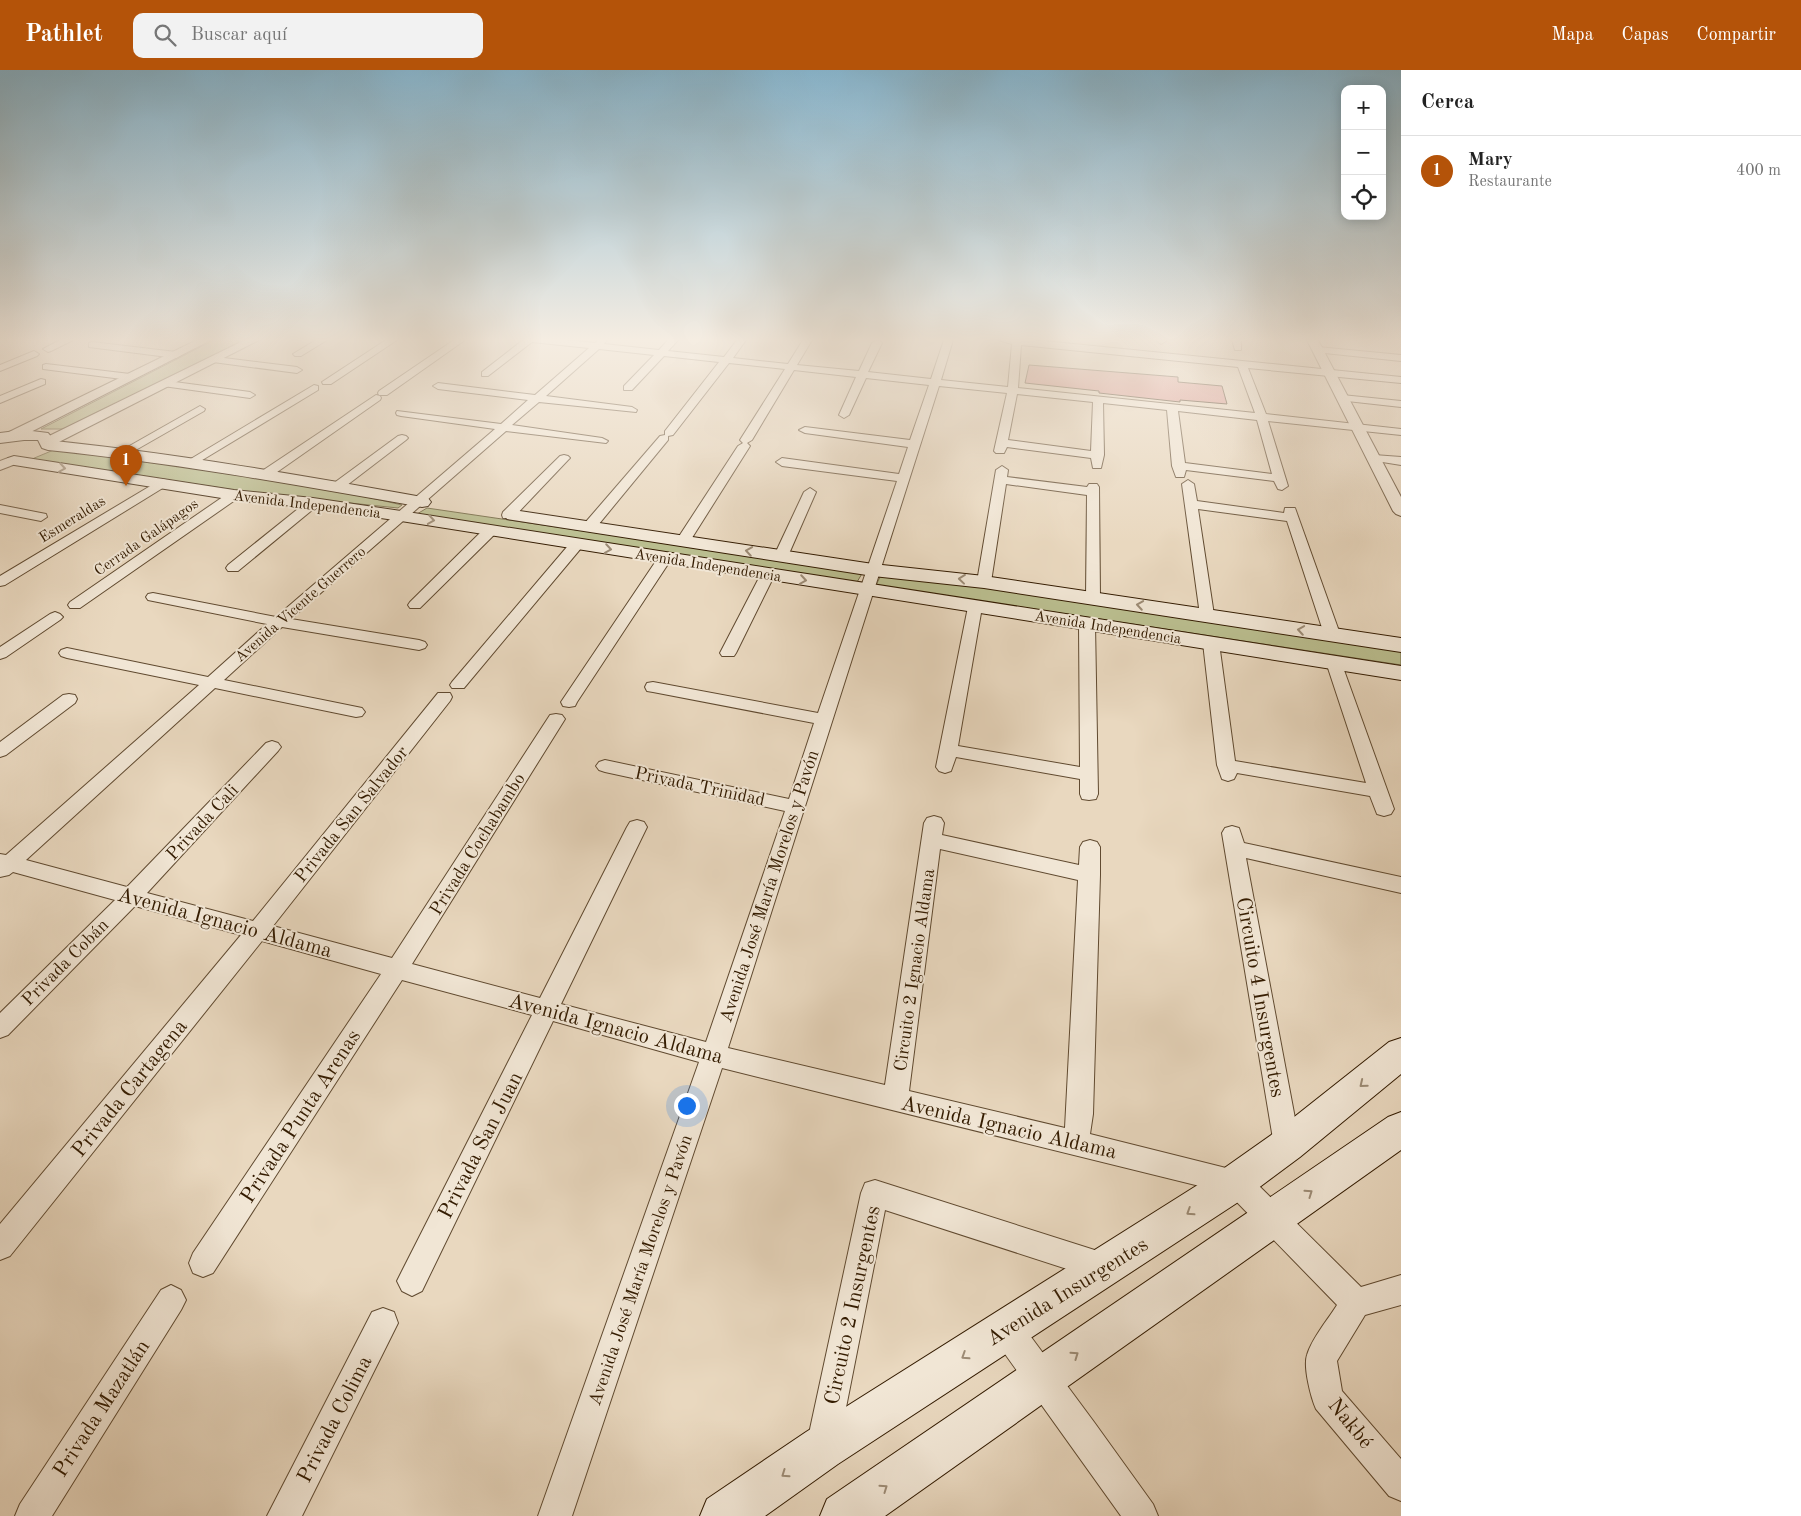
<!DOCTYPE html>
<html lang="es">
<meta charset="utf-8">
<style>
:root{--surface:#fff;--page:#f2f2f2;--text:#222;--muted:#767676;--line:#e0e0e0;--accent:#b45309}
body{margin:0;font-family:"Old Standard TT",serif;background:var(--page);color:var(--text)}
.controls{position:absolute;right:15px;top:15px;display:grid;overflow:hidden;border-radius:10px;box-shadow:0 2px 12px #0003}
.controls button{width:45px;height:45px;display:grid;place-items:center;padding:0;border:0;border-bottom:1px solid var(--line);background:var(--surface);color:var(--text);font:25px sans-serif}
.you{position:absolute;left:686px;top:1035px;width:18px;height:18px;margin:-12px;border:4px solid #fff;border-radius:50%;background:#1a73e8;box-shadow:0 0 0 8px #1a73e833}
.badge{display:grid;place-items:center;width:32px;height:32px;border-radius:50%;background:var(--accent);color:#fff;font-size:16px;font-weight:700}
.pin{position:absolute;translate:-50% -41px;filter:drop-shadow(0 1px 2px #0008)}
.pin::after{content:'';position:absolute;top:26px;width:18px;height:15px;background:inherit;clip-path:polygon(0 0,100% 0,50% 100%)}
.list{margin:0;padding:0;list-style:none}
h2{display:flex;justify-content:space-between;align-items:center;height:65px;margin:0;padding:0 20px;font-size:21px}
h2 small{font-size:16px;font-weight:400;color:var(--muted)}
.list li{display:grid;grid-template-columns:32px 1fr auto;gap:15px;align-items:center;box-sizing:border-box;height:70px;padding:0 20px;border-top:1px solid var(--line)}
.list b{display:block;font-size:19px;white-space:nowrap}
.list p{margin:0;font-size:16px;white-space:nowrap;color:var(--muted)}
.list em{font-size:16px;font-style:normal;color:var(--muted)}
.icon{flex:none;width:28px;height:28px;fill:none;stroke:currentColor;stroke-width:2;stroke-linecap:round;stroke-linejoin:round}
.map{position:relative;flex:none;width:1401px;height:1446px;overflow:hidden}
header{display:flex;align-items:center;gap:30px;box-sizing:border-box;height:70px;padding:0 25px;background:var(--accent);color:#fff}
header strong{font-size:24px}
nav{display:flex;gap:28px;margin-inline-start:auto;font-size:18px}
.search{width:350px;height:45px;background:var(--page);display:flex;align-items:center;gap:12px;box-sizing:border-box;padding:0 18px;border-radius:10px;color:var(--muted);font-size:19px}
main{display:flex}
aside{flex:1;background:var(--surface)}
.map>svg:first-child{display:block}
.green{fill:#babe8f;stroke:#766c48}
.building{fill:#da9089;stroke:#331b00}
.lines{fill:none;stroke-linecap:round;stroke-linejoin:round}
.minor-casing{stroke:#604a30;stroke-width:2}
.tertiary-casing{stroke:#604a30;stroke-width:2}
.secondary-casing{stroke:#331b00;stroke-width:2}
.minor{fill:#f1e6d5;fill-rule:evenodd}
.tertiary{fill:#f1e6d5;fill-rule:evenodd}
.secondary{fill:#f1e6d5;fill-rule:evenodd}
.oneway{stroke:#9c8b75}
.labels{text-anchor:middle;stroke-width:4;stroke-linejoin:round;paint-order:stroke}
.far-street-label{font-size:15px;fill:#331b00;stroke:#f1e6d5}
.street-label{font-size:18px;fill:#331b00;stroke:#f1e6d5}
.near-street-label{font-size:21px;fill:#331b00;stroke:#f1e6d5}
</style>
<header>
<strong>Pathlet</strong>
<div class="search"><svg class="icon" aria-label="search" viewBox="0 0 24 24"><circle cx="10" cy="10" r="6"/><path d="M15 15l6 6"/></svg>Buscar aquí</div>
<nav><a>Mapa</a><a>Capas</a><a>Compartir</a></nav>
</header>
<main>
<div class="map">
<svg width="1401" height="1446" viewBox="0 0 1401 1446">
<rect width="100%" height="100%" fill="#e9d8bf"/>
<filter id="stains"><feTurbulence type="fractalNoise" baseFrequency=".004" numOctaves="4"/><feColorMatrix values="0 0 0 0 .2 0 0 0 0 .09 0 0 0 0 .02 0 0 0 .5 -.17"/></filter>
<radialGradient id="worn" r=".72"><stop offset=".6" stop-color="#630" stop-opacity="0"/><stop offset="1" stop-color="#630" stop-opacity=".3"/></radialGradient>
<path class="green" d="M214,270H244L68,359H41Z
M56,379C172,395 288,408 402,435L398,438L254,423L32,389Z
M427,438L863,502L857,512L417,444Z
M881,505L982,516L1401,580V595L876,515Z"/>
<path class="building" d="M1029,295L1178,307V312L1222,316L1227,334L1180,330V332L1099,323V321L1025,313Z"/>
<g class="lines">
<defs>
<path id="minor" d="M60,270H73L51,281L48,282L43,279Z
M316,270H327L301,286H295L293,284Z
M386,270H397L331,314H323L322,312Z
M454,270H465L387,325H379L378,323L379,321Z
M523,270H566L595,273L598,270H607L604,274L659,280L668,270H678L668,281L724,287L737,270H746L733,288L788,294L803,270H812L797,295L859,301L872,273L878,270L882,273L868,302L931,309L944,270H953L941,310L1008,317L1012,274L998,270H1034L1401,307V313L1248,298L1266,344L1401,359V365L1268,351L1288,416L1282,420L1278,419L1274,411L1186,400L1184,407H1176L1172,396L1167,340L1103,333L1104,385L1101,398H1093L1091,388L1007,377L1004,383H996L994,381L1007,323L939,316L728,978L885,1015L924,753L927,748L934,746L941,748L944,753L942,765L1079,795L1080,777L1083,772L1090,770L1097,772L1100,777V805L1093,1044L1090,1064L1246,1103L1361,1217L1401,1205V1235L1365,1245L1337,1291L1342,1321L1401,1389V1431L1389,1426L1316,1339C1311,1328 1303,1297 1307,1285C1312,1268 1327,1251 1337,1235L1228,1123L722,998L572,1446H538L699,992L553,951L422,1221L412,1226L402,1221L397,1211L402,1201L532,945L402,910L213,1203L203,1207L193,1203L189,1193L193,1183L381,904L262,871L10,1186L0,1190V1154L241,865L135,836L8,965L0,968V943L115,830L13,802L9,805L0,807V784L6,785L199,615L67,588L61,586L59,583L61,580L67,578L208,607L267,554L148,530L146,527L148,524L153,523L276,547L495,359L401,346L397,345L396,343L397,341L501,354L528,330L438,319L433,316L438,313L535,325L589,278L532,272L488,306H482V302ZM1021,275L1238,297L1255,343L1018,318ZM599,279L654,285L624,316V320H632L664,286L719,292L665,361V365L660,366L584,454L582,457L589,461L594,460L668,370V366L673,365L729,293L785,299L740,370L743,373L738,376L676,471L683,475L690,471L750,376L747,373L752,370L794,300L856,307L839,345L844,348L849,345L866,308L929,315L910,370L805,357L799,360L805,363L908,377L899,404L782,388L776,392L782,396L897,411L818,643L653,612L647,613L645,617L647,621L653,622L814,653L789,729L605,690L599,692L596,696L599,700L605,702L785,741L706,972L561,934L647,757L644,752L637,750L630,752L627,757L540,928L412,894L565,649L562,645L556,644L550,645L392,888L273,856L450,631L452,627L450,623H438L253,851L147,823L278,681L281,677L278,673L272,671L266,673L127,817L26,790L215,618L356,647L362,646L365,642L362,638L224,610L282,557L419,580L425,578L427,575L425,572L419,570L291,549L506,361L606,373L608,371L602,368L512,355L539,332L636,342L637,340L632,337L546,326ZM1017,324L1093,332L1091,381L1008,370ZM1178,341L1257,350L1272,404L1185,393ZM940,779L1078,810L1065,1058L909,1021Z
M1156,270H1166V271L1161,274Z
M1232,270H1241V280H1235Z
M92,272L176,282L181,285L176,288L89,277V273Z
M1318,277L1401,285V291L1315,282V278Z
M34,281L39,284L37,286L0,301V295Z
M216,287L297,297L302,300L297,303L213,292L211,290Z
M46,294L130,304L135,307L130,310L43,299V295Z
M41,309L45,310V314L0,333V326Z
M167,311L250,322L255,325L250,328L163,316L162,314Z
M314,315L318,316V320L194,395L190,397L184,393Z
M376,325L380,326L381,328L380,330L270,407H262L260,404L262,401Z
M1342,325L1401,331V337L1338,330L1337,328L1338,326Z
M200,336L205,339L204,341L127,385H119L117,383Z
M402,365L406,366L408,368L406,370L342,419H334L332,416L334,413L398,366Z
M564,385L568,386L570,388L568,390L513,448H503L502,445L503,442L560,386Z
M1374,385L1401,387V395L1370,390L1368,388L1370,386Z
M1002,396L1008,400L1007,407L1087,417L1089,414H1097L1099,417L1100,528L1098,531H1088L1086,528L1087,425L1006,414L991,512L989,515H979L977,512L996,400Z
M162,409L166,410L168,413L166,416L5,515L0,516V506Z
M1188,410L1194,414L1197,431L1284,443L1285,438H1295L1340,564L1337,567H1327L1324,564L1287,451L1198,439L1214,545L1212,548H1202L1200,545L1182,414Z
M810,418L816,422L788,486L781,490L776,489L774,486L804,422Z
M234,421L238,422L240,425L238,428L80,538H70L68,535L70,532L230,422Z
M313,429L317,430L319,433L317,436L238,501H228L226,498L228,495L309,430Z
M0,435L46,444L47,447L41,451L0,443Z
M491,456L498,460L496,463L420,538H410L408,535L410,532L486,457Z
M577,470L584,474L582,477L464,618H452L450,615L452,612L572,471Z
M665,484L672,488L577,632L575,636L569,637L563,636L561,632L660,485Z
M768,500L773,501L775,504L736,583L734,586H722L720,583L761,504L763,501Z
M975,533L980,534L982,537L958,676L1080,697L1079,554L1082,551H1092L1095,554L1098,724L1096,729L1089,730L1082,729L1080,724V709L956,687L951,701L945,703L939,701L936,697L968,537L970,534Z
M55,542L60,544L63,547L60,550L6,587L0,589V577L50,544Z
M1211,568L1217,570L1219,573L1235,691L1366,713L1326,592L1328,589H1340L1394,739L1391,744L1384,746L1377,744L1370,726L1237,703L1234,709L1228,711L1222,709L1217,695L1203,573L1205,570Z
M69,624L75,625L77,629L75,633L6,685L0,687V672L63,625Z
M1232,756L1239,758L1244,773L1401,807V823L1246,788L1300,1075L1296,1084L1287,1087L1278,1084L1274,1075L1222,763L1225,758Z
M875,1110L1104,1183L1114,1187L1118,1197L1114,1207L1104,1211L885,1140L839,1373L834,1384L823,1389L812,1384L807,1373L861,1123L865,1113Z
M171,1215L181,1220L186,1230L181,1240L52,1446H15L20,1434L161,1220Z
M383,1238L394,1242L398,1253L302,1446H267L372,1242Z
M1006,1244L1017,1248L1094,1352L1153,1434L1158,1446H1121L995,1270L991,1259L995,1248Z"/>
<path id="tertiary" d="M197,270H211L17,369L12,370L5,366L7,363Z
M245,270H259L53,375L48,376L41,372L43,369Z
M1307,270H1318L1401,427V446L1396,444L1393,441Z
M8,388L13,389L15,392L13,395L0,400V391Z"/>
<path id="secondary" d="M24,360L48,363L55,371C178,384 300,405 422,427L428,428L431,432L428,436L422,437C298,415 174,393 48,380L42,378L38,370H24L0,373V363Z
M14,386L234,420L313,428L401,441L1401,596V610L401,451L313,438L234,430L8,394L6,391L8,388Z
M513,440L873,494L984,506L1401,568V582L984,518L873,506L507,449L504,445L507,441Z
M1401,968V1004L1300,1087L1249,1125L838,1394L765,1446H700L707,1429L806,1362L1223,1099L1274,1063L1389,972Z
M1401,1042V1080L885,1446H820L827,1429L1388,1047Z"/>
</defs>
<use href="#minor" class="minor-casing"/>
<use href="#tertiary" class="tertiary-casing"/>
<use href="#secondary" class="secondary-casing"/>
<use href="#minor" class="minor"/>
<use href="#tertiary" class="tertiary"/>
<use href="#secondary" class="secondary"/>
</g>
<defs><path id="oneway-chevron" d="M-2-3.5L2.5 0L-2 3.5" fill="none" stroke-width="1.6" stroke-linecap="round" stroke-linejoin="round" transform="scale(1.25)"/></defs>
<g class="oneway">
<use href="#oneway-chevron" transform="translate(62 398) rotate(8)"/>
<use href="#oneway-chevron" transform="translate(431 450) rotate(9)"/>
<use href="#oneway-chevron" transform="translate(608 479) rotate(9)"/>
<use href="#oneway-chevron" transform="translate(749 481) rotate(-171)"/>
<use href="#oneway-chevron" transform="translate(962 509) rotate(-174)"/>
<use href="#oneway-chevron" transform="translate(803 510) rotate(9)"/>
<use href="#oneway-chevron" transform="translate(1140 535) rotate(-171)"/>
<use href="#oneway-chevron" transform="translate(1301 560) rotate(-171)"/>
<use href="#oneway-chevron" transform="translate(1363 1014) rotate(141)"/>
<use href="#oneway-chevron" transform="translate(1309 1123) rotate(-35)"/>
<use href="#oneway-chevron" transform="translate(1190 1142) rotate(147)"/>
<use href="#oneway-chevron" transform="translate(1075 1285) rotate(-35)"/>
<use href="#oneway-chevron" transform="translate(965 1286) rotate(147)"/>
<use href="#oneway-chevron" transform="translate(785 1404) rotate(145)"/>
<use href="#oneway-chevron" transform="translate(884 1418) rotate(-35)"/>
</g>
<linearGradient id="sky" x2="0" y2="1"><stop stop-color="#88b7d0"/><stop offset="0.57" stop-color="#f5ede2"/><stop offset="1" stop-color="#f5ede2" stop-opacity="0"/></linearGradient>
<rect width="1401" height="473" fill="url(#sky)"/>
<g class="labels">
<g class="far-street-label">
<text transform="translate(307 434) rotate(7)" y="5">Avenida Independencia</text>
<text transform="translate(72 449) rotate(-32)" y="5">Esmeraldas</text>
<text transform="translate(146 467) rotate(-35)" y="5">Cerrada Galápagos</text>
<text transform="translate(708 495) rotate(9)" y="5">Avenida Independencia</text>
<text transform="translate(300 534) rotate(-41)" y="5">Avenida Vicente Guerrero</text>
<text transform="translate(1108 557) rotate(9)" y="5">Avenida Independencia</text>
</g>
<g class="street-label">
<text transform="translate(700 716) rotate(12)" y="6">Privada Trinidad</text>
<text transform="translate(351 744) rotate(-51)" y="6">Privada San Salvador</text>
<text transform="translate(202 752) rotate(-47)" y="6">Privada Cali</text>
<text transform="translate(477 774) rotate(-58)" y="6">Privada Cochabambo</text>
<text transform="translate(769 816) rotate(-72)" y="6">Avenida José María Morelos y Pavón</text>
<text transform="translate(65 892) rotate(-45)" y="6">Privada Cobán</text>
<text transform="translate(914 900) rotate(-82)" y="6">Circuito 2 Ignacio Aldama</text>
<text transform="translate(640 1200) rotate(-71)" y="6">Avenida José María Morelos y Pavón</text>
</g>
<g class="near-street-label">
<text transform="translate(225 852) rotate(15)" y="7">Avenida Ignacio Aldama</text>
<text transform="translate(1261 927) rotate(80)" y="7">Circuito 4 Insurgentes</text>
<text transform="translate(616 958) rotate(15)" y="7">Avenida Ignacio Aldama</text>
<text transform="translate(129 1018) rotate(-51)" y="7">Privada Cartagena</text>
<text transform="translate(300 1046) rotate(-57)" y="7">Privada Punta Arenas</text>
<text transform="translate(1009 1057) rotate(13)" y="7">Avenida Ignacio Aldama</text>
<text transform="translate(480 1075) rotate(-63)" y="7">Privada San Juan</text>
<text transform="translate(1067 1221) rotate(-32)" y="7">Avenida Insurgentes</text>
<text transform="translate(852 1235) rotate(-78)" y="7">Circuito 2 Insurgentes</text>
<text transform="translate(101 1338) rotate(-57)" y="7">Privada Mazatlán</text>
<text transform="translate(334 1349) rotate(-63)" y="7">Privada Colima</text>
<text transform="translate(1351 1353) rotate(51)" y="7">Nakbé</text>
</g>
</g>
<rect width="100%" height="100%" filter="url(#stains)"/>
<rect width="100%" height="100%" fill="url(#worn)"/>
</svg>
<div class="controls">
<button>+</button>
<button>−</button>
<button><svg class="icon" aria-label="locate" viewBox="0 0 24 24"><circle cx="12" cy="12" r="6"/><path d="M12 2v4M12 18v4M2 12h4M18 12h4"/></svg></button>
</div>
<div class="you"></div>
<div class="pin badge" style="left:126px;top:416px">1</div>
</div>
<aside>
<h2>Cerca<small></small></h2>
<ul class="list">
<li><span class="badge">1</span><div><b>Mary</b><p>Restaurante</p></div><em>400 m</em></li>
</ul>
</aside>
</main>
